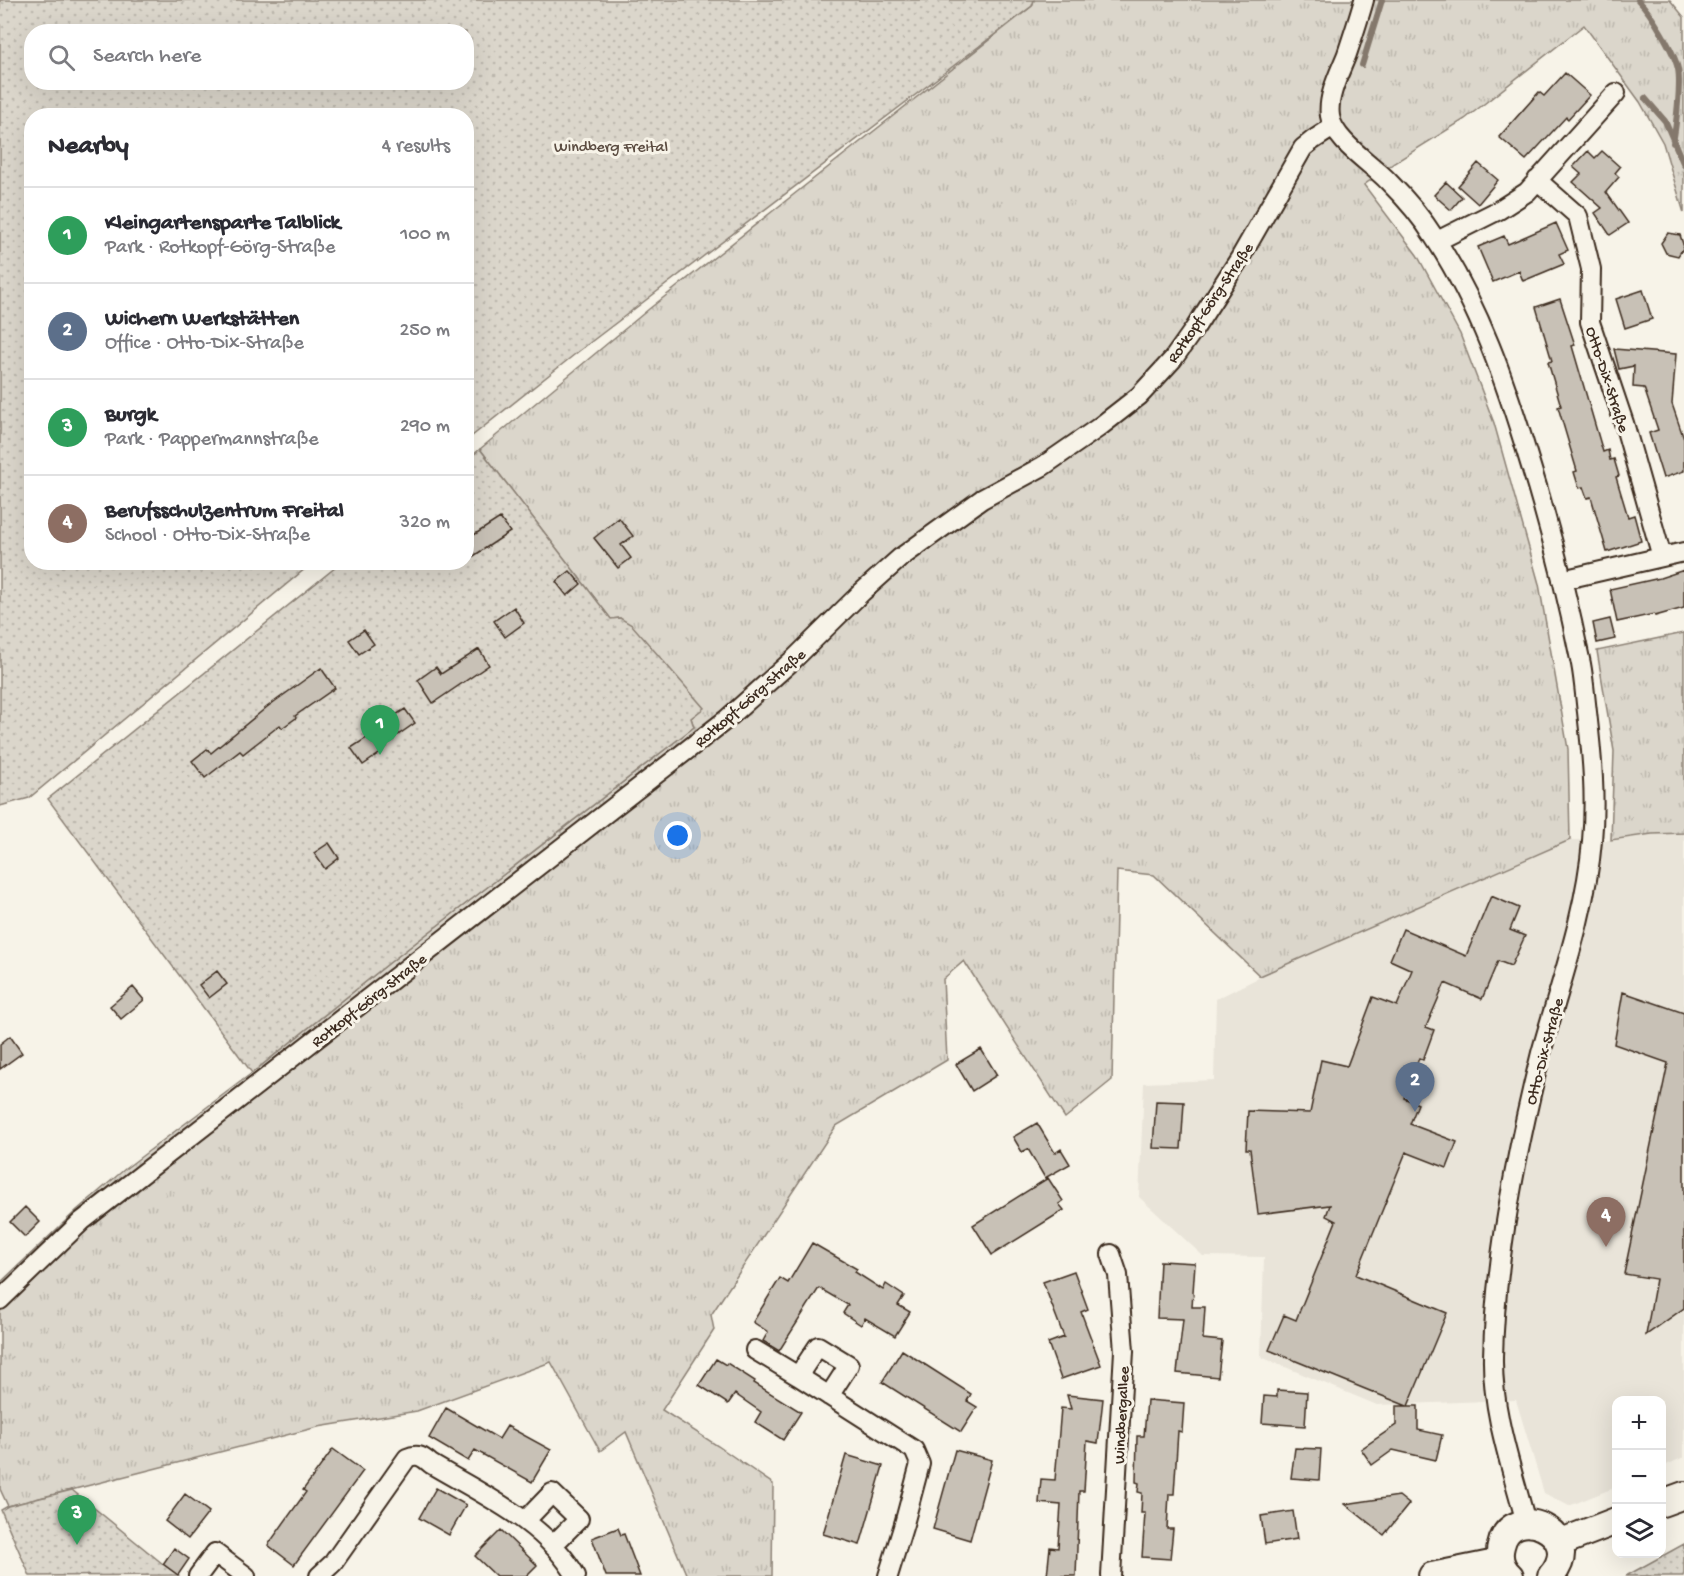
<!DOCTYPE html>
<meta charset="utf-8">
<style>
:root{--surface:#fff;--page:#f7f7f7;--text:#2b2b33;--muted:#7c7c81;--line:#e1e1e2;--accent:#1f6fb2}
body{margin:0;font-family:"Gochi Hand",sans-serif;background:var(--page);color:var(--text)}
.controls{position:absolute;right:18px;bottom:18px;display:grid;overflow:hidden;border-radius:12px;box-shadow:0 6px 24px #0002}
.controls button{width:54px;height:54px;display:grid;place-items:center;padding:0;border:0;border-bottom:2px solid var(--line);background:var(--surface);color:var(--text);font:30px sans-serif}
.you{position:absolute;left:678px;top:836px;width:21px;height:21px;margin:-15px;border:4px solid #fff;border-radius:50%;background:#1a73e8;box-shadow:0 0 0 9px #1a73e833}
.badge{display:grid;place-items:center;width:39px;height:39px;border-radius:50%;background:var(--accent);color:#fff;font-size:20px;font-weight:700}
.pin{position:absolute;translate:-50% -50px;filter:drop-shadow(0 2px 3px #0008)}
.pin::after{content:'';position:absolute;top:32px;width:21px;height:18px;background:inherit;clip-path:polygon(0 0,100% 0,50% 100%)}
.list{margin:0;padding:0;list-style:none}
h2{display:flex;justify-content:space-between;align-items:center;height:78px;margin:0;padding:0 24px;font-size:26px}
h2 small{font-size:20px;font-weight:400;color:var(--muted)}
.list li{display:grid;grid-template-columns:39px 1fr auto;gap:18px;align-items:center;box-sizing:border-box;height:96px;padding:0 24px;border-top:2px solid var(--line)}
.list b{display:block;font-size:22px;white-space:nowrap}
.list p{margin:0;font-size:20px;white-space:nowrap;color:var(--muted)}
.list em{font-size:20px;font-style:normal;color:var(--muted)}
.icon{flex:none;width:33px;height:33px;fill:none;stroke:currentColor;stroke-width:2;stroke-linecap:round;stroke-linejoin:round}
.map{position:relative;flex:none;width:1684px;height:1576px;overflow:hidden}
.search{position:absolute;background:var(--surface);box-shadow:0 6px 24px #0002;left:24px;top:24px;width:450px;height:66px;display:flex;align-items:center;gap:15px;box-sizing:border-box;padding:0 21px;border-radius:24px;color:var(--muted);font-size:22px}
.panel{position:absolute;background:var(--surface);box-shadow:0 6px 24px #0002;left:24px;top:108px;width:450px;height:462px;border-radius:24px}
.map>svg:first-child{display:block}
.built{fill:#e9e4d9}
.grass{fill:url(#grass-tufts);stroke:#8b8074;stroke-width:1.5}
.park{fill:url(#park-dots);stroke:#8b8074;stroke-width:1.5;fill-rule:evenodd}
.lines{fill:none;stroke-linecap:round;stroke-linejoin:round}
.stream{stroke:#84786c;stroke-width:6}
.building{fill:#c8c1b6;stroke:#3b2a1e;stroke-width:1.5}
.minor-casing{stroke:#3b2a1e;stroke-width:22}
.secondary-casing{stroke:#3b2a1e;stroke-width:30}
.minor{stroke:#f7f3e8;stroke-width:18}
.secondary{stroke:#f7f3e8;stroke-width:26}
.labels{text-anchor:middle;stroke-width:6;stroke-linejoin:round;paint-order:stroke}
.park-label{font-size:16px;fill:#5b4c41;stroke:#f7f3e8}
.street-label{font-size:16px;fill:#3b2a1e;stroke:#f7f3e8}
</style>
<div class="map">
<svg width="1684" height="1576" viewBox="0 0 1684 1576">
<defs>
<pattern id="grass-tufts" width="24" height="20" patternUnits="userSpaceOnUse" patternTransform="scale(1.5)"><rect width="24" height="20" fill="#dbd6cb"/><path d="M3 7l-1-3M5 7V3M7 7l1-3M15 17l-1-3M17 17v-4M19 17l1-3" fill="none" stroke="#bdb8ae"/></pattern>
<pattern id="park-dots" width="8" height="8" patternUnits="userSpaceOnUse" patternTransform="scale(1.5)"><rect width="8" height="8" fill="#dbd6cb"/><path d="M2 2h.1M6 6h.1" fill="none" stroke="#bdb8ae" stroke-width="1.8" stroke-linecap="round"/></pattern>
</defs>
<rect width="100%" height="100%" fill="#f7f3e8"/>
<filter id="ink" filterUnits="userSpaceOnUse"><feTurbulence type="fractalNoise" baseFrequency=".0167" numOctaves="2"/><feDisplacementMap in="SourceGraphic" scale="12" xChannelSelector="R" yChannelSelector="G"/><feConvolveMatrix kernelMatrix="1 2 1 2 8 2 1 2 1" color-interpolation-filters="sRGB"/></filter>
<g filter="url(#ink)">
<path class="built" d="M1684,833V1457L1662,1467V1400H1616V1487L1569,1506L1544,1493L1516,1400L1377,1405L1261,1357L1264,1257L1203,1256L1139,1197L1144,1083L1214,1080L1216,999L1286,964L1570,840H1611L1652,834Z"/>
<path class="grass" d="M1034,0H1670L1684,17V213L1663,143L1640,102L1584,25L1465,119L1394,163L1364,185L1417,255L1460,334L1494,423L1539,584L1568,749L1570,840L1260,976L1154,875L1117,871L1112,1080L1065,1118L964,961L943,979L947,1060L836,1126L711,1315L714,1330L662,1410L718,1446L773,1484L772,1576H687L626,1432L600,1451L551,1362L417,1411L318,1427L8,1506L0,1489V1283L77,1210L125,1169L252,1073L388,964L694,727L691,718L703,708L663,663L620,618L611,619L480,449L649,309L1032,6Z
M1684,633V833L1652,834L1611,840L1614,751L1597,651Z"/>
<path class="park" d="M0,0H1034L1032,6L579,351L467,440L466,116H32V562L312,563L29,798L0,806ZM32,32H466V82H32Z
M480,449L611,619L620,618L632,625L704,708L691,718L694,727L388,964L252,1073L48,799L341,563L466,562L467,460Z
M72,1490L163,1564L178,1575L30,1576L1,1510L8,1506Z
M1684,1544V1576H1626Z"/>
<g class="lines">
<path class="stream" d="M1638,0C1651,13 1674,51 1678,69C1681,84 1676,126 1673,143
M1362,65L1382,0
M1645,98L1665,121L1684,165"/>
</g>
<path class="building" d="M1565,73L1590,95L1568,119L1566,117L1526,160L1499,137L1539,92L1544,96Z
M1588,151L1595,158L1602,151L1620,167L1615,173L1619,177L1606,192L1628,223L1610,235L1595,213L1602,208L1573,182L1581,174L1573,167Z
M1478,163L1498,180L1478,204L1458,186Z
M1446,182L1462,197L1451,210L1434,195Z
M1556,223L1568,250L1559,254L1564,264L1523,281L1519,271L1493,282L1478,247L1504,236L1508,244Z
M1668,233L1680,235L1684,247L1678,256L1666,253L1661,243Z
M1643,290L1652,319L1625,328L1616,299Z
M1560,299L1575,345L1572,346L1603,452L1608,450L1610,460L1614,459L1619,476L1616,477L1628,517L1634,515L1641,541L1607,552L1591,497L1587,498L1583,487L1579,488L1574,472L1577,471L1558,407L1561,406L1548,362L1552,361L1536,307Z
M1614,349L1676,354L1672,404L1684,439V471L1663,478L1649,433L1658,430L1644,388L1633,387L1634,366L1619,369Z
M500,518L510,532L466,561V540Z
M619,518L633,536L621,545L631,558L618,568L594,538Z
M1684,570V608L1655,616L1654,614L1617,622L1610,589L1660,578Z
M570,571L581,584L567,596L556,582Z
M514,607L524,623L505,637L494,621Z
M1610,619L1615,639L1597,643L1593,623Z
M364,630L374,644L359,654L349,640Z
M479,649L489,665L433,703L418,680L436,667L441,674Z
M321,668L335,688L295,716L296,718L282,728L280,725L243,754L240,751L205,778L192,761L207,749L211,753L267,707Z
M405,709L415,723L398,735L388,720Z
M371,735L382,752L363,765L351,748Z
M329,843L339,858L325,869L314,853Z
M1491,896L1519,908L1510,930L1525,936L1511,966L1498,961L1482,999L1445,983L1426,1027L1434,1030L1423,1060L1419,1058L1404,1098L1418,1104L1410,1124L1457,1142L1447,1168L1406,1152L1356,1275L1447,1313L1408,1406H1418V1430L1442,1435L1436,1460L1393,1450L1372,1465L1361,1449L1396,1425V1406H1407L1269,1350L1284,1315L1296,1320L1336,1221L1326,1216L1330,1205L1258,1214L1250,1149H1246L1248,1111L1310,1113L1321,1060L1347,1066L1373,997L1397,1006L1412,970L1390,960L1403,929L1466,956Z
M217,971L227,984L209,998L199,985Z
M133,987L144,1000L121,1019L110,1006Z
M1623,992L1684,1013V1308L1646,1335L1656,1279L1624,1274L1668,1063L1614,1044Z
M10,1036L22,1053L0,1069V1044Z
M981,1049L997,1075L972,1091L956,1064Z
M1156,1101L1184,1102L1181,1149L1153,1148Z
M1037,1123L1055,1153L1061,1149L1070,1164L1045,1178L1028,1149L1022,1152L1013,1137Z
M1048,1178L1063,1201L1059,1204L1064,1210L992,1255L973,1225Z
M25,1207L40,1222L25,1237L10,1222Z
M812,1243L857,1269L855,1272L883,1290L886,1284L904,1296L898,1305L910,1312L895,1336L865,1318L861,1325L843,1313L848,1305L819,1288L779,1351L763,1341L768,1332L753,1322L780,1278L788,1283Z
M1160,1261L1195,1263L1192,1307H1205L1203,1339L1222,1341L1218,1377L1177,1373L1183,1319L1157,1318Z
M1074,1271L1088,1309L1081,1312L1101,1365L1061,1379L1048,1343L1064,1337L1043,1282Z
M902,1350L971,1394L967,1401L977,1407L961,1432L882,1382Z
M716,1359L726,1365L727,1363L755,1381L754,1383L801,1412L783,1440L755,1422L761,1412L735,1394L728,1404L699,1385Z
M1277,1390L1307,1392L1305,1426L1262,1423L1264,1396L1277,1397Z
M1067,1395L1103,1399L1098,1443L1087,1441L1084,1491H1079L1076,1576H1047L1050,1547L1058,1548L1061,1505L1039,1503L1041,1479L1055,1480L1061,1408L1071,1409Z
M1147,1400L1184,1403L1182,1432L1178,1431L1174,1494H1169L1167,1529H1173L1170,1559L1142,1557L1145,1513H1141L1142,1493L1138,1492L1139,1483L1136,1482L1137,1436H1144Z
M446,1408L499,1439L507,1426L551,1450L532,1482L475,1450L468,1461L429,1438Z
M1295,1448L1321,1449L1319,1480L1291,1478Z
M333,1449L363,1471L294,1565L268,1545L306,1492L303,1490Z
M955,1450L992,1460L970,1540L933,1529Z
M846,1455L883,1466L860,1545L823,1534Z
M436,1488L466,1505L449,1535L419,1518Z
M185,1494L209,1512L188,1539L165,1521Z
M1399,1496L1409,1504L1384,1535L1345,1504Z
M1293,1511L1297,1539L1265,1544L1261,1516Z
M618,1528L621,1535L624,1534L640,1576H606L592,1538Z
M501,1530L537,1565L526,1576H496L475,1556Z
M174,1548L189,1559L178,1575L163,1564Z"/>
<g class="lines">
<defs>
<path id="minor" d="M1364,0C1359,18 1353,36 1347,54C1340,72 1327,96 1330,116C1333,140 1372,164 1388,181C1405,198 1421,216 1434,237C1479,305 1506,383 1529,460C1550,527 1567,595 1581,664C1584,680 1585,696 1587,712C1592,755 1596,798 1592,841C1586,913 1560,984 1541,1053C1517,1149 1495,1258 1493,1357C1492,1414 1512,1468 1526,1523
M1537,180L1578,216L1591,269L1590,322L1624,423L1662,557
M1437,241L1499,210L1527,192L1616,93
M1562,580L1684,552
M0,1300L82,1221L727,719L794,659L862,592L900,558L982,499L1043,466L1098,428L1139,396L1173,359L1195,328L1240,258L1303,148L1313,140L1333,127
M755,1350L798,1376
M829,1396L849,1365L818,1346L798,1376L914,1450L920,1464L904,1524L888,1576
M526,1520L552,1493L579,1519L553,1545
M198,1576L215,1553L246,1576
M319,1576L333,1563L407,1458C418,1453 423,1457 431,1464C483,1495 545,1522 576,1576
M1111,1576L1124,1351L1118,1275L1111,1254"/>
<path id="secondary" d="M1662,1503L1684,1495
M1559,1543L1616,1521
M1432,1576L1501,1562
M1510,1576C1501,1568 1498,1557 1501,1546C1511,1499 1588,1533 1551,1576"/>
</defs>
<use href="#minor" class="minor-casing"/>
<use href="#secondary" class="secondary-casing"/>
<use href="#minor" class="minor"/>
<use href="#secondary" class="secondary"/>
</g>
</g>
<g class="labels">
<g class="park-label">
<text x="611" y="151">Windberg Freital</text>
</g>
<g class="street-label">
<text transform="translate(1209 302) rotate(-56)" y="6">Rotkopf-Görg-Straße</text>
<text transform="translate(1609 379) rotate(72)" y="6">Otto-Dix-Straße</text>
<text transform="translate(749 697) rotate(-41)" y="6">Rotkopf-Görg-Straße</text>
<text transform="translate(368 999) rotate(-38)" y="6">Rotkopf-Görg-Straße</text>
<text transform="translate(1543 1051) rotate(-75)" y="6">Otto-Dix-Straße</text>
<text transform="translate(1120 1415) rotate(-87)" y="6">Windbergallee</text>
</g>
</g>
</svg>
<div class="controls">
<button>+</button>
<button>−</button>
<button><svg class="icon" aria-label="layers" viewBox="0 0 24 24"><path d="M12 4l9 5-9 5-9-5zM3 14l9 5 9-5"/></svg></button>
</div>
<div class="you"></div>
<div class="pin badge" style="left:380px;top:755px;background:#2e9e5b">1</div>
<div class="pin badge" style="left:1415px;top:1112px;background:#5c6f8a">2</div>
<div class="pin badge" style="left:77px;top:1545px;background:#2e9e5b">3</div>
<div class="pin badge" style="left:1606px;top:1247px;background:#8d6e63">4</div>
<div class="search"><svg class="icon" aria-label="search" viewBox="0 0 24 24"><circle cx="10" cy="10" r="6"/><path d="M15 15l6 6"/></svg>Search here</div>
<section class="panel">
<h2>Nearby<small>4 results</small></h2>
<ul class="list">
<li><span class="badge" style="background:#2e9e5b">1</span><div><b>Kleingartensparte Talblick</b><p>Park · Rotkopf-Görg-Straße</p></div><em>100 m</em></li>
<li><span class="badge" style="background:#5c6f8a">2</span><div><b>Wichern Werkstätten</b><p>Office · Otto-Dix-Straße</p></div><em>250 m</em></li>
<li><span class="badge" style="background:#2e9e5b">3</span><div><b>Burgk</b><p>Park · Pappermannstraße</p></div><em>290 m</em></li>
<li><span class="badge" style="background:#8d6e63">4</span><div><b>Berufsschulzentrum Freital</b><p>School · Otto-Dix-Straße</p></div><em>320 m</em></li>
</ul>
</section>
</div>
